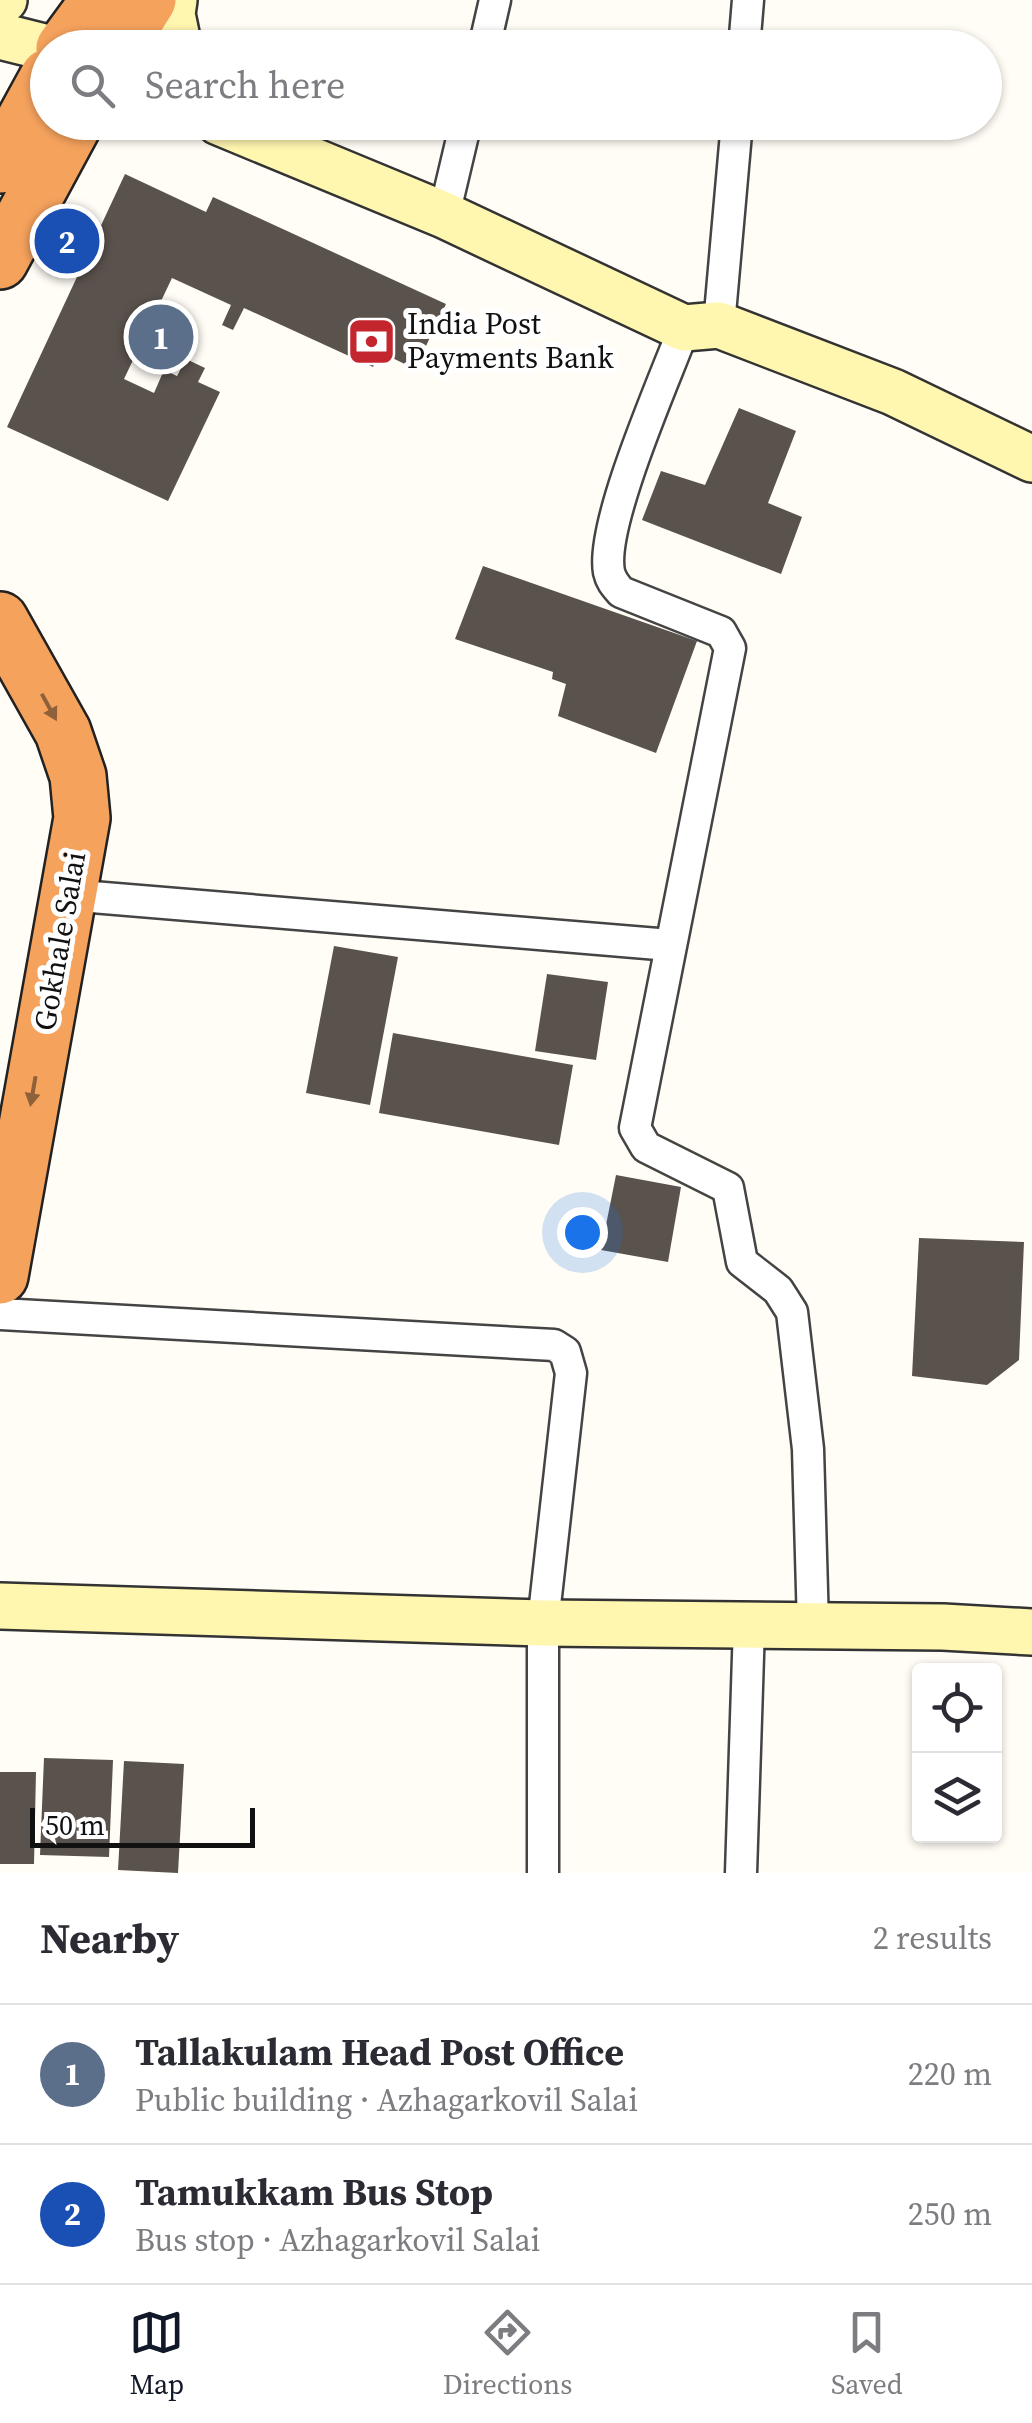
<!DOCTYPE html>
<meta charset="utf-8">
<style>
:root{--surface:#fff;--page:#f7f7f7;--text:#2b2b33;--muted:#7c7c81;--line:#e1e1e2;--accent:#111827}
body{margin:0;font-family:"Source Serif 4",serif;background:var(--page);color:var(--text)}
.controls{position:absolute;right:30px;bottom:30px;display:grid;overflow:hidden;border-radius:10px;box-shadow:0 2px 8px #0004}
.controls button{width:90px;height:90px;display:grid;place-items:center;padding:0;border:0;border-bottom:2px solid var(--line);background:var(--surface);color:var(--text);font:50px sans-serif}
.scale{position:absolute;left:30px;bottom:25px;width:225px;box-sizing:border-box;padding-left:10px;border:5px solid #111;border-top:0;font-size:28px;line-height:35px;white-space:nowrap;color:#111;-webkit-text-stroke:8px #fff;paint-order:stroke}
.you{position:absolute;left:582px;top:1232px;width:35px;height:35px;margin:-25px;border:8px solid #fff;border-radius:50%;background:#1a73e8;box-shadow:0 0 0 15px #1a73e833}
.badge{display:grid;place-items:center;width:65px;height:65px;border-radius:50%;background:var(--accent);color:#fff;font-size:32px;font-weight:700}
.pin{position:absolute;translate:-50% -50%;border:5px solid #fff;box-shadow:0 2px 10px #0006}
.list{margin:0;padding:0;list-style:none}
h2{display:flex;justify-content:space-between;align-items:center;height:130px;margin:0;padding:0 40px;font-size:42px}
h2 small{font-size:32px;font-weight:400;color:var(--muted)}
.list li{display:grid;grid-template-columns:65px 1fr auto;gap:30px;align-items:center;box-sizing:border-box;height:140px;padding:0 40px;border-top:2px solid var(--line)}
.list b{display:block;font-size:38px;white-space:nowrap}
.list p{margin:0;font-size:32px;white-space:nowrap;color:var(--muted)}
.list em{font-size:32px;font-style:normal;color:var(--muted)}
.icon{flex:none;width:55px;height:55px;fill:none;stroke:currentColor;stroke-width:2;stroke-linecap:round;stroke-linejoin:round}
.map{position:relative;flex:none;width:1032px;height:1873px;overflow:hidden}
.search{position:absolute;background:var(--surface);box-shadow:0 2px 8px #0004;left:30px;right:30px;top:30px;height:110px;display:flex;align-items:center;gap:25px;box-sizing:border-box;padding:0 35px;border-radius:55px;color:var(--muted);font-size:38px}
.sheet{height:410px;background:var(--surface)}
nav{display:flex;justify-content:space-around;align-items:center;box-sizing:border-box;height:140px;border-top:2px solid var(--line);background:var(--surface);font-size:28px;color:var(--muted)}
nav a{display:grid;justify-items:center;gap:5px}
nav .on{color:var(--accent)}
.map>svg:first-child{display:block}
.building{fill:#5a524d}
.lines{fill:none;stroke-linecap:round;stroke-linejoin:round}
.street-casing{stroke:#444;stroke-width:35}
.secondary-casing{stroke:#333;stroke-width:50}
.highway-casing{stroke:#222;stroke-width:60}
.street{stroke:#fff;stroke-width:30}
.secondary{stroke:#fff6b0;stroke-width:45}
.highway{stroke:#f5a25d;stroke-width:55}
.oneway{fill:#8e613b}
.labels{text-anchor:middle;stroke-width:10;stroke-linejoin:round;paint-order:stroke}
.poi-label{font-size:30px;fill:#111;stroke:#fff;text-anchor:start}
.street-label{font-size:30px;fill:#111;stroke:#fff}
</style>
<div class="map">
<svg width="1032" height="1873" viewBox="0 0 1032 1873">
<rect width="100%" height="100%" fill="#fffdf5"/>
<path class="building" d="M125,174L206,212L213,197L446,304L415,369L380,352L373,367L244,308L233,330L222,325L231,305L172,278L124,379L154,393L164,370L177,376L186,359L205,368L198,382L220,392L168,501L7,427Z
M739,408L796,431L768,503L802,517L781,574L642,520L661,471L705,485Z
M483,566L697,641L656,753L558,716L566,684L552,679L553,672L455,639Z
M334,946L398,957L370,1105L306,1093Z
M547,974L608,982L596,1060L535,1051Z
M393,1033L573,1065L559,1145L379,1113Z
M616,1175L681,1187L668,1262L601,1250Z
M919,1238L1024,1242L1019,1360L987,1385L912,1376Z
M44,1758L113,1760L109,1857L40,1855Z
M124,1761L184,1764L178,1873L118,1870Z
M0,1772H36L34,1864H0Z"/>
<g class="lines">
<defs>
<path id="street" d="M484,48L495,0
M744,48L748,0
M444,215L466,122
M719,325L737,122
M684,328C665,379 600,524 609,572C611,581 615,585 621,592L721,632L730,648L635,1128L646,1147L728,1188L742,1262L778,1290L792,1312L808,1449L813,1626
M68,895L670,945
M0,1314L554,1345L565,1352L571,1373L543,1623V1873
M741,1873L749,1625"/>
<path id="secondary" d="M174,0L172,14L179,48
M0,1L4,0
M0,36L48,48
M219,122L444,215L684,328L719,325L893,392L1032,459
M0,1606L543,1623L943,1627L1032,1632"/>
<path id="highway" d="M64,48L99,0
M118,48L148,0
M0,165L48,77
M0,261L75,122
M0,620L63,732L78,776L82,818L0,1276"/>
</defs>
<use href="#street" class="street-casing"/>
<use href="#secondary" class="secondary-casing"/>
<use href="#highway" class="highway-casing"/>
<use href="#street" class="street"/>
<use href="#secondary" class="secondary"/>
<use href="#highway" class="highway"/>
</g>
<defs><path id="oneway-solid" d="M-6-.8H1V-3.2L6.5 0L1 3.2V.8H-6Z" transform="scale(2.5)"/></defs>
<g class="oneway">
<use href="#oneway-solid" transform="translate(49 707) rotate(61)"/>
<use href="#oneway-solid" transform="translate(33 1091) rotate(100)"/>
</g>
<defs>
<symbol id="bank-square" viewBox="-11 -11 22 22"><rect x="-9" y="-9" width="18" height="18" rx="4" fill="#c4262e" stroke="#fff"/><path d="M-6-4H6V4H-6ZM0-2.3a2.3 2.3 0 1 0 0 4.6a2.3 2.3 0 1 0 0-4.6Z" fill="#fff"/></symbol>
</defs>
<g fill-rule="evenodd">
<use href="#bank-square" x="344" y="314" width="55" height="55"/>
</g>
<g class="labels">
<g class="poi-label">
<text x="407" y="334">India Post<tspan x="407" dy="34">Payments Bank</tspan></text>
</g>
<g class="street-label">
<text transform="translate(60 941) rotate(-80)" y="10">Gokhale Salai</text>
</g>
</g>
</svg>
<div class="controls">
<button><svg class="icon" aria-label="locate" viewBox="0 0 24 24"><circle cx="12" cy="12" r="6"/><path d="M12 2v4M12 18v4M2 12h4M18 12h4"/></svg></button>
<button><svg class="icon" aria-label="layers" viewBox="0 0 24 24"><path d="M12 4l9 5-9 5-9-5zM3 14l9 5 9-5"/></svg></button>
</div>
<div class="scale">50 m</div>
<div class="you"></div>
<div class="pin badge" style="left:161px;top:337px;background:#5c6f8a">1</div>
<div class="pin badge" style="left:67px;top:241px;background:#1a4fb4">2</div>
<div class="search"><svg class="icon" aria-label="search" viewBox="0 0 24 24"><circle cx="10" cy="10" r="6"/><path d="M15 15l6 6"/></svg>Search here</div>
</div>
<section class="sheet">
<h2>Nearby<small>2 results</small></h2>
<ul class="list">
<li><span class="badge" style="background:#5c6f8a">1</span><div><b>Tallakulam Head Post Office</b><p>Public building · Azhagarkovil Salai</p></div><em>220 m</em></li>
<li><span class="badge" style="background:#1a4fb4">2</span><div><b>Tamukkam Bus Stop</b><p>Bus stop · Azhagarkovil Salai</p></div><em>250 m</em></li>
</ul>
</section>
<nav>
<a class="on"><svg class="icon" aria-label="map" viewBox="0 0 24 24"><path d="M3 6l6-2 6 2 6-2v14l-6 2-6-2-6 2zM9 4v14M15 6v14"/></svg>Map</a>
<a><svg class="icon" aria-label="directions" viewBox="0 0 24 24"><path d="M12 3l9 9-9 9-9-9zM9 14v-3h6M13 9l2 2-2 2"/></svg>Directions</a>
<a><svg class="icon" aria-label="saved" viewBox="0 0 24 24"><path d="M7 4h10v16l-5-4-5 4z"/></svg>Saved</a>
</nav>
